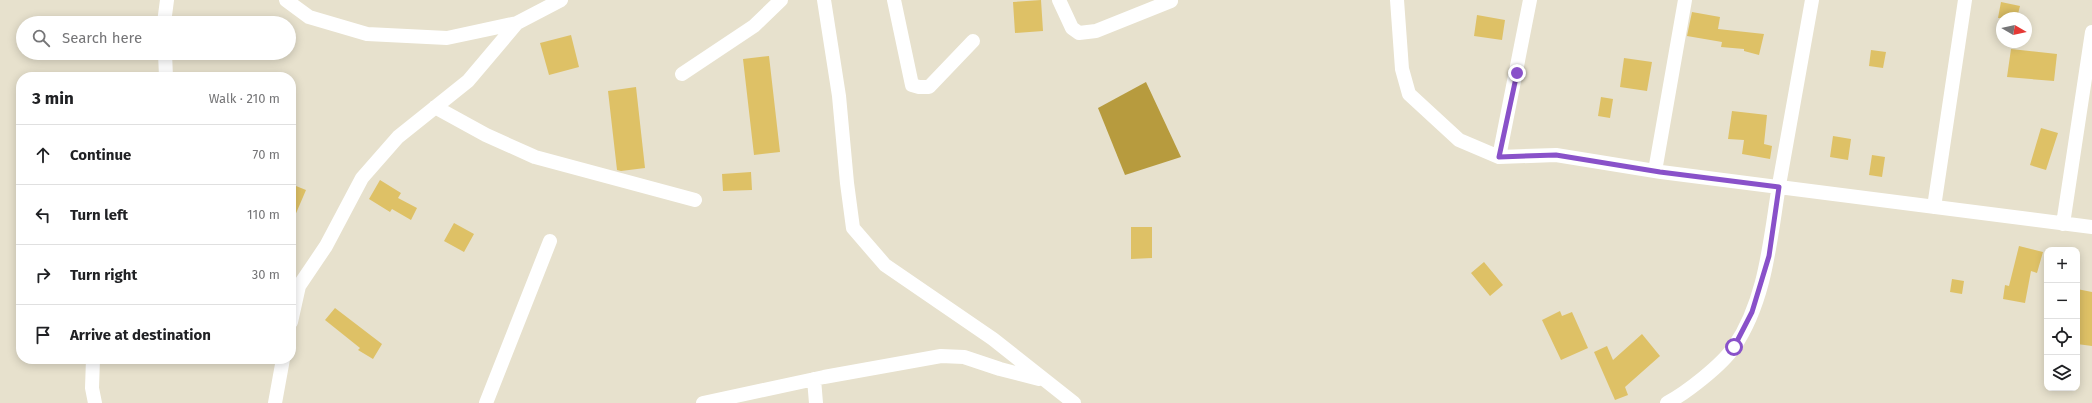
<!DOCTYPE html>
<meta charset="utf-8">
<style>
:root{--surface:#fff;--page:#f6f6f6;--text:#202124;--muted:#757577;--line:#e0e0e0}
body{margin:0;font-family:"Fira Sans",sans-serif;background:var(--page);color:var(--text)}
.controls{position:absolute;right:12px;bottom:12px;display:grid;overflow:hidden;border-radius:8px;box-shadow:0 2px 10px #0003}
.controls button{width:36px;height:36px;display:grid;place-items:center;padding:0;border:0;border-bottom:1px solid var(--line);background:var(--surface);color:var(--text);font:20px sans-serif}
.compass{position:absolute;left:1996px;top:12px;width:36px;height:36px;border-radius:50%;background:var(--surface);box-shadow:0 2px 10px #0003;rotate:99deg}
.stop{position:absolute;width:12px;height:12px;margin:-9px;border:3px solid #8951c9;border-radius:50%;background:#fff}
.stop.end{background:#8951c9;border-color:#fff;box-shadow:0 1px 4px #0008}
.list{margin:0;padding:0;list-style:none}
h2{display:flex;justify-content:space-between;align-items:center;height:52px;margin:0;padding:0 16px;font-size:17px}
h2 small{font-size:13px;font-weight:400;color:var(--muted)}
.list li{display:grid;grid-template-columns:26px 1fr auto;gap:12px;align-items:center;box-sizing:border-box;height:60px;padding:0 16px;border-top:1px solid var(--line)}
.list b{display:block;font-size:15px;white-space:nowrap}
.list em{font-size:13px;font-style:normal;color:var(--muted)}
.icon{flex:none;width:22px;height:22px;fill:none;stroke:currentColor;stroke-width:2;stroke-linecap:round;stroke-linejoin:round}
.map{position:relative;flex:none;width:2092px;height:403px;overflow:hidden}
.search{position:absolute;background:var(--surface);box-shadow:0 2px 10px #0003;left:16px;top:16px;width:280px;height:44px;display:flex;align-items:center;gap:10px;box-sizing:border-box;padding:0 14px;border-radius:22px;color:var(--muted);font-size:15px}
.panel{position:absolute;background:var(--surface);box-shadow:0 2px 10px #0003;left:16px;top:72px;width:280px;height:292px;border-radius:16px}
.map>svg:first-child{display:block}
.water{fill:#b79b3e}
.building{fill:#dec166}
.lines{fill:none;stroke-linecap:round;stroke-linejoin:round}
.minor{stroke:#fff;stroke-width:14}
.route{stroke:#8951c9;stroke-width:5}
</style>
<div class="map">
<svg width="2092" height="403" viewBox="0 0 2092 403">
<rect width="100%" height="100%" fill="#e7e1cd"/>
<path class="water" d="M1146,82L1181,157L1125,175L1098,108Z"/>
<path class="building" d="M1041,0L1043,31L1015,33L1013,2Z
M2001,2L2020,6L2017,18H1998Z
M1692,12L1720,17L1718,29L1764,34L1759,55L1744,51V49L1721,47L1722,42L1687,36Z
M1477,15L1505,20L1502,40L1474,36Z
M571,35L579,67L549,75L540,43Z
M2011,49L2057,54L2054,81L2007,77Z
M1871,50L1886,52L1883,68L1869,66Z
M769,56L780,152L754,155L743,59Z
M1624,58L1652,62L1647,91L1620,87Z
M636,87L645,168L621,171L617,170L608,91Z
M1601,97L1613,99L1610,118L1598,116Z
M1732,111L1767,115L1764,144L1772,146L1770,159L1742,154L1744,140L1728,139Z
M2041,128L2058,133L2046,170L2030,165Z
M1833,136L1851,139L1848,160L1830,157Z
M1872,155L1885,157L1882,177L1869,175Z
M751,172L752,190L723,191L722,174Z
M380,180L401,193L398,198L417,208L411,220L392,209L390,212L369,199Z
M291,184L306,190L291,225Z
M454,223L474,234L464,252L444,241Z
M1131,227H1152V258L1131,259Z
M2019,246L2043,252L2037,273L2031,271L2025,303L2003,299L2005,285L2009,286Z
M1484,262L1503,285L1490,296L1471,273Z
M1952,279L1964,281L1962,294L1950,292Z
M2077,289L2092,292V346L2077,344Z
M335,308L382,344L373,359L358,350L360,348L325,320Z
M1560,311L1562,316L1572,312L1588,348L1561,360L1542,320Z
M1642,334L1660,356L1625,387L1628,395L1615,400L1594,352L1607,346L1613,360Z"/>
<g class="lines">
<path class="minor" d="M286,0L309,17L367,34L447,38L517,23L561,0
M824,0L839,96L847,183L853,228L885,265L993,339L1074,403
M894,0L912,85L919,87H929L973,41
M1059,0L1072,28L1079,33L1096,31L1171,1
M1397,0L1402,69L1409,94L1459,140L1499,157L1556,155L1661,172L2092,227
M164,23L167,0
M165,53L166,77
M682,74L754,26L781,0
M435,107L486,135L535,157L695,200
M1499,157L1530,0
M1655,171L1685,0
M1934,207L1965,0
M2063,224L2092,32
M291,322L299,286L326,246L362,178L398,137L468,81L517,23
M93,359L92,388L95,403
M814,379L816,403
M275,403L283,359
M486,403L550,241
M703,403L824,377L941,356L964,357L1000,369L1039,379
M1667,403C1686,393 1722,365 1734,347C1766,300 1770,240 1779,185C1790,123 1801,62 1812,0"/>
</g>
<g class="lines">
<path class="route" d="M1517,73L1499,157L1556,155L1660,172L1779,187L1769,256L1752,312L1734,347"/>
</g>
</svg>
<div class="controls">
<button>+</button>
<button>−</button>
<button><svg class="icon" aria-label="locate" viewBox="0 0 24 24"><circle cx="12" cy="12" r="6"/><path d="M12 2v4M12 18v4M2 12h4M18 12h4"/></svg></button>
<button><svg class="icon" aria-label="layers" viewBox="0 0 24 24"><path d="M12 4l9 5-9 5-9-5zM3 14l9 5 9-5"/></svg></button>
</div>
<svg class="compass" viewBox="-18 -18 36 36"><path d="M0-13l5 13h-10z" fill="#e53935"/><path d="M0 13l5-13h-10z" fill="#757577"/></svg>
<div class="stop" style="left:1734px;top:347px"></div>
<div class="stop end" style="left:1517px;top:73px"></div>
<div class="search"><svg class="icon" aria-label="search" viewBox="0 0 24 24"><circle cx="10" cy="10" r="6"/><path d="M15 15l6 6"/></svg>Search here</div>
<section class="panel">
<h2>3 min<small>Walk · 210 m</small></h2>
<ul class="list">
<li><svg class="icon" aria-label="ahead" viewBox="0 0 24 24"><path d="M12 20V5M6 11l6-6 6 6"/></svg><div><b>Continue</b></div><em>70 m</em></li>
<li><svg class="icon" aria-label="left" viewBox="0 0 24 24"><path d="M17 20v-9H6M10 6l-5 5 5 5"/></svg><div><b>Turn left</b></div><em>110 m</em></li>
<li><svg class="icon" aria-label="right" viewBox="0 0 24 24"><path d="M7 20v-9h11M14 6l5 5-5 5"/></svg><div><b>Turn right</b></div><em>30 m</em></li>
<li><svg class="icon" aria-label="arrive" viewBox="0 0 24 24"><path d="M6 21V4h12l-3 4 3 4H6"/></svg><div><b>Arrive at destination</b></div></li>
</ul>
</section>
</div>
